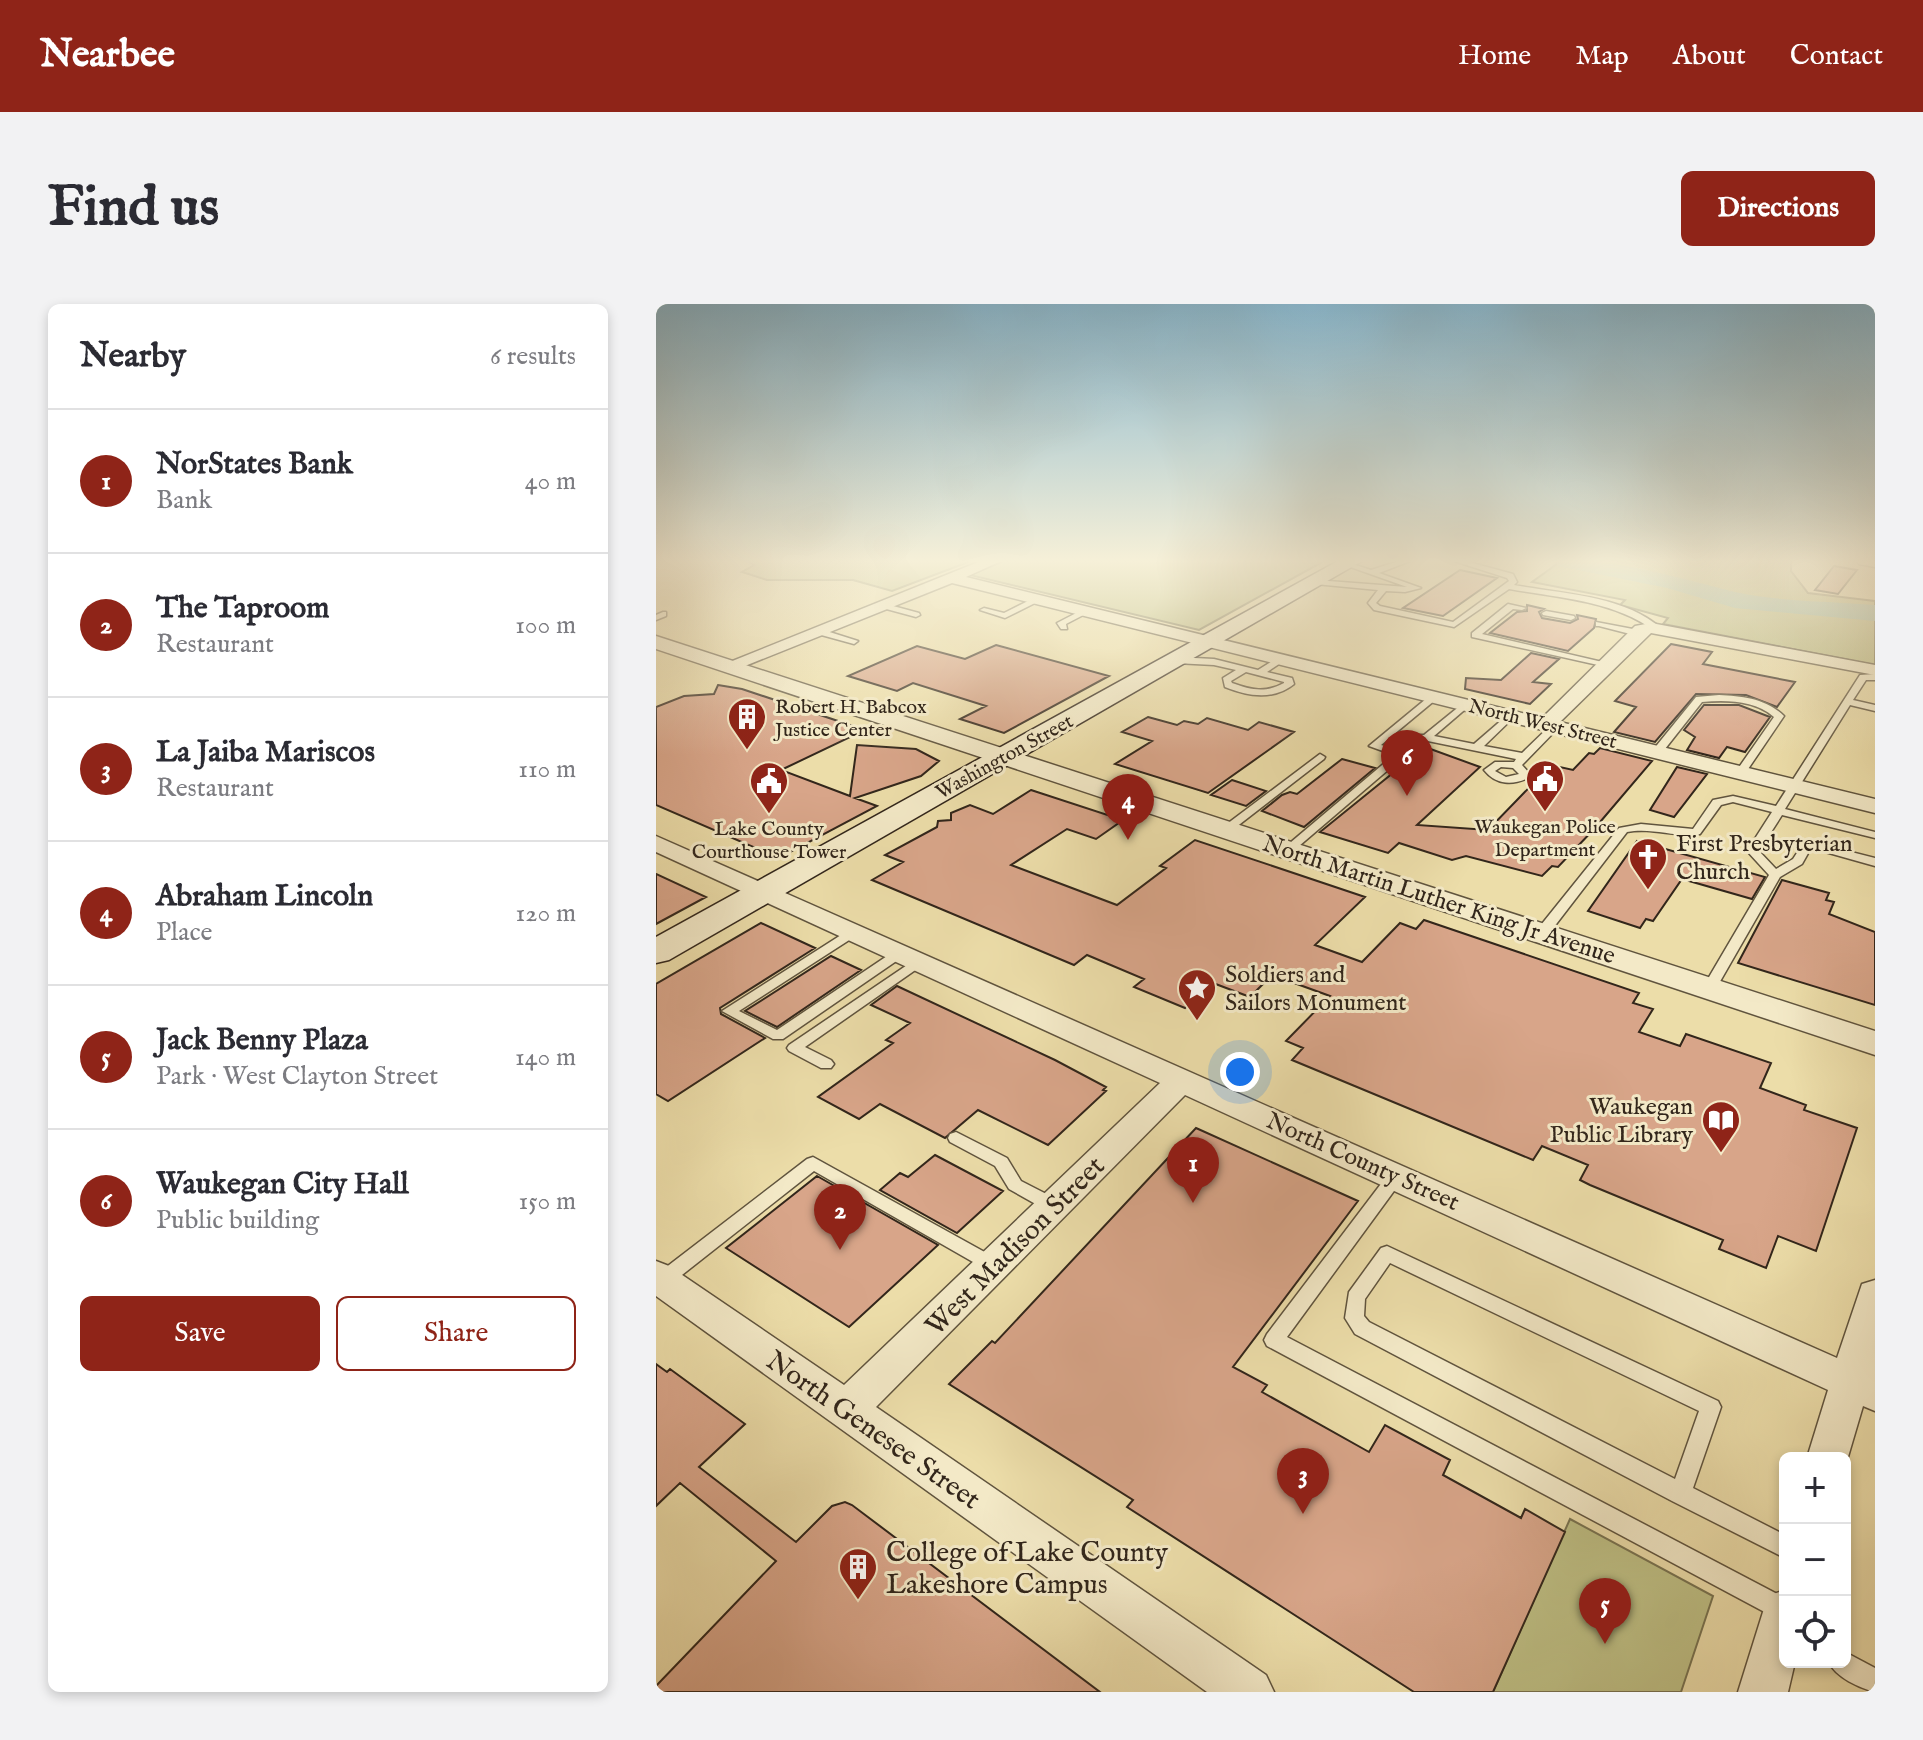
<!DOCTYPE html>
<meta charset="utf-8">
<style>
:root{--surface:#fff;--page:#f2f2f3;--text:#2b2b33;--muted:#7c7c81;--line:#e1e1e2;--accent:#8f2418}
body{margin:0;font-family:"IM FELL English",serif;background:var(--page);color:var(--text)}
.controls{position:absolute;right:24px;bottom:24px;display:grid;overflow:hidden;border-radius:12px;box-shadow:0 4px 12px #0003}
.controls button{width:72px;height:72px;display:grid;place-items:center;padding:0;border:0;border-bottom:2px solid var(--line);background:var(--surface);color:var(--text);font:40px sans-serif}
.you{position:absolute;left:584px;top:768px;width:28px;height:28px;margin:-20px;border:6px solid #fff;border-radius:50%;background:#1a73e8;box-shadow:0 0 0 12px #1a73e833}
.badge{display:grid;place-items:center;width:52px;height:52px;border-radius:50%;background:var(--accent);color:#fff;font-size:26px;font-weight:700}
.pin{position:absolute;translate:-50% -66px;filter:drop-shadow(0 2px 4px #0008)}
.pin::after{content:'';position:absolute;top:42px;width:28px;height:24px;background:inherit;clip-path:polygon(0 0,100% 0,50% 100%)}
.list{margin:0;padding:0;list-style:none}
h2{display:flex;justify-content:space-between;align-items:center;height:104px;margin:0;padding:0 32px;font-size:34px}
h2 small{font-size:26px;font-weight:400;color:var(--muted)}
.list li{display:grid;grid-template-columns:52px 1fr auto;gap:24px;align-items:center;box-sizing:border-box;height:144px;padding:0 32px;border-top:2px solid var(--line)}
.list b{display:block;font-size:30px;white-space:nowrap}
.list p{margin:0;font-size:26px;white-space:nowrap;color:var(--muted)}
.list em{font-size:26px;font-style:normal;color:var(--muted)}
.actions{display:flex;gap:16px;padding:24px 32px}
.actions a{flex:1;padding:18px 0;border:2px solid var(--accent);border-radius:12px;text-align:center;font-size:28px;color:var(--accent)}
.actions .main{background:var(--accent);color:#fff}
.icon{flex:none;width:44px;height:44px;fill:none;stroke:currentColor;stroke-width:2;stroke-linecap:round;stroke-linejoin:round}
.map{position:relative;flex:none;width:1219px;height:1388px;overflow:hidden;border-radius:12px}
header{display:flex;align-items:center;gap:48px;box-sizing:border-box;height:112px;padding:0 40px;background:var(--accent);color:#fff}
header strong{font-size:38px}
nav{display:flex;gap:44px;margin-inline-start:auto;font-size:28px}
.intro{display:flex;align-items:center;justify-content:space-between;box-sizing:border-box;height:192px;padding:0 48px}
h1{margin:0;font-size:56px}
.button{padding:20px 36px;border-radius:12px;background:var(--accent);color:#fff;font-size:28px;font-weight:700}
main{display:flex;gap:48px;padding:0 48px}
aside{flex:1;background:var(--surface);border-radius:12px;box-shadow:0 4px 12px #0003}
.map>svg:first-child{display:block}
.green{fill:#bebf84;stroke:#787250;stroke-width:2}
.lines{fill:none;stroke-linecap:round;stroke-linejoin:round}
.river{fill:#99bca7;fill-rule:evenodd}
.building{fill:#d8a589;stroke:#32261b;stroke-width:2}
.service-casing{stroke:#60543e;stroke-width:3}
.minor-casing{stroke:#60543e;stroke-width:3}
.tertiary-casing{stroke:#60543e;stroke-width:3}
.secondary-casing{stroke:#32261b;stroke-width:3}
.service{fill:#f3e9c7;fill-rule:evenodd}
.minor{fill:#f3e9c7;fill-rule:evenodd}
.tertiary{fill:#f3e9c7;fill-rule:evenodd}
.secondary{fill:#f3e9c7;fill-rule:evenodd}
.labels{text-anchor:middle;stroke-width:6;stroke-linejoin:round;paint-order:stroke}
.far-poi-label{font-size:20px;fill:#32261b;stroke:#f3e9c7}
.far-street-label{font-size:20px;fill:#32261b;stroke:#f3e9c7}
.poi-label{font-size:24px;fill:#32261b;stroke:#f3e9c7;text-anchor:start}
.street-label{font-size:24px;fill:#32261b;stroke:#f3e9c7}
.near-street-label{font-size:28px;fill:#32261b;stroke:#f3e9c7}
.near-poi-label{font-size:28px;fill:#32261b;stroke:#f3e9c7;text-anchor:start}
</style>
<header>
<strong>Nearbee</strong>
<nav><a>Home</a><a>Map</a><a>About</a><a>Contact</a></nav>
</header>
<div class="intro"><h1>Find us</h1><a class="button">Directions</a></div>
<main>
<aside>
<h2>Nearby<small>6 results</small></h2>
<ul class="list">
<li><span class="badge">1</span><div><b>NorStates Bank</b><p>Bank</p></div><em>40 m</em></li>
<li><span class="badge">2</span><div><b>The Taproom</b><p>Restaurant</p></div><em>100 m</em></li>
<li><span class="badge">3</span><div><b>La Jaiba Mariscos</b><p>Restaurant</p></div><em>110 m</em></li>
<li><span class="badge">4</span><div><b>Abraham Lincoln</b><p>Place</p></div><em>120 m</em></li>
<li><span class="badge">5</span><div><b>Jack Benny Plaza</b><p>Park · West Clayton Street</p></div><em>140 m</em></li>
<li><span class="badge">6</span><div><b>Waukegan City Hall</b><p>Public building</p></div><em>150 m</em></li>
</ul>
<div class="actions"><a class="main">Save</a><a>Share</a></div>
</aside>
<div class="map">
<svg width="1219" height="1388" viewBox="0 0 1219 1388">
<rect width="100%" height="100%" fill="#ecdda9"/>
<filter id="stains"><feTurbulence type="fractalNoise" baseFrequency=".0025" numOctaves="4"/><feColorMatrix values="0 0 0 0 .2 0 0 0 0 .09 0 0 0 0 .02 0 0 0 .5 -.17"/></filter>
<radialGradient id="worn" r=".72"><stop offset=".6" stop-color="#630" stop-opacity="0"/><stop offset="1" stop-color="#630" stop-opacity=".3"/></radialGradient>
<path class="green" d="M91,257H315L236,287L197,276H111L86,268L98,261Z
M348,257H668L543,326L314,271Z
M905,257H1135V267L1152,289L1219,297V361L1007,320L1012,314L964,301L969,296L876,278Z
M914,1215L1057,1292L1025,1388H837Z"/>
<g class="lines">
<path class="river" d="M899,257C963,255 1018,273 1079,288C1123,298 1174,297 1219,301V317L1079,304L1011,284L902,262Z"/>
</g>
<path class="building" d="M1178,262L1201,266L1182,290L1159,286Z
M804,266L841,274L787,312L747,304Z
M871,301L888,305L883,308L886,314L914,319L922,315L921,311L940,315L938,324L912,347L834,329L861,308L871,307Z
M1015,340L1056,348L1047,360L1139,378L1121,403L1090,391L1040,390L999,438L958,428L980,403L959,397Z
M340,341L453,372L348,429L304,415L330,402L257,379L241,387L192,372L261,342L309,355Z
M875,349L903,355L877,378L895,380L874,400L809,385L810,374L845,376Z
M62,381L86,385L209,426L125,466L194,492L201,441L260,445L283,457L265,472L199,494L221,502L123,554L0,501V403L28,392L58,390Z
M1048,401H1083L1114,413L1089,448L1071,443L1063,454L1031,446L1039,433L1028,426Z
M492,413L521,421L528,417L542,420L551,414L592,426L603,418L638,428L552,489L459,460L496,437L466,428Z
M769,443L824,463L761,521L832,526L895,461L917,466L933,449L938,450L944,444L996,457L939,524L902,563L896,562L886,572L810,552L796,556L743,539L732,549L664,528Z
M686,455L719,464L648,523L606,507L626,491L634,488L641,490Z
M1021,463L1051,470L1018,513L994,506Z
M576,476L610,487L590,502L555,491Z
M375,486L467,516L440,535L411,525L355,561L461,601L510,564L504,562L539,536L709,593L659,641L706,658L744,619L760,625L768,616L983,689L977,699L997,705L983,728L1024,742L1030,730L1115,759L1104,784L1150,801L1148,806L1201,824L1160,947L1122,932L1110,964L1063,945L1067,936L934,881L924,876L932,861L886,842L877,856L636,756L647,744L630,737L674,692L616,671L594,693L557,679L529,704L478,683L488,675L431,651L418,661L216,576L247,558L229,551L281,523L282,517L295,516V509L314,501L337,510Z
M981,537L1109,573L1096,595L1026,575L997,617L990,615L984,624L932,607Z
M0,570L50,593L0,620Z
M1126,576L1173,589L1170,596L1178,598L1173,610L1219,628V701L1082,659Z
M105,619L159,644L64,704L65,710L109,734L12,797L0,790V680Z
M175,652L205,666L121,723L89,707Z
M241,682L399,756L450,783L447,786L450,787L392,841L322,806L289,834L224,800L203,815L162,793L237,739L230,736L254,719L215,701Z
M540,824L702,897L577,1063L611,1081L606,1088L713,1148L729,1121L794,1156L787,1171L865,1214L869,1205L909,1228L837,1388H758L471,1203L477,1196L293,1080L336,1037L339,1039Z
M279,851L347,887L301,929L224,886L244,869L252,873Z
M161,872L282,941L193,1023L70,944Z
M0,1060L11,1068L14,1065L89,1120L43,1163L140,1238L176,1202L189,1198L196,1201L444,1388H0V1382L120,1257L24,1179L0,1202Z"/>
<g class="lines">
<defs>
<path id="service" d="M743,257H754L723,269L765,284L749,288L730,287L720,299L724,302L797,318L853,277L851,274L798,257H809L857,270L861,278L858,281C906,290 968,291 1006,325L999,327C956,296 903,294 853,285L798,323L718,306L712,299L722,286L659,280L655,278L659,276L751,283L686,260L690,258L715,266Z
M380,293L387,295L349,314L324,306L328,304L348,309Z
M226,299L263,309L264,311L260,313L223,303V299Z
M852,300L870,304L866,306L857,305L826,330L955,360L951,363L816,333V329Z
M428,305L435,307L410,320L411,325H405L401,319Z
M890,307L918,312L919,314L915,316L887,311L886,309Z
M7,308H10V312L0,316V311Z
M940,318L982,326L986,329L982,332L943,322H940Z
M158,325H164L202,337L198,340L158,329Z
M626,351L630,354L629,356L611,368L636,374L638,380C617,397 592,392 569,383L567,374L580,366L558,361L519,359L515,356L519,353L558,355L602,366ZM590,368L628,378V379C610,389 595,386 576,379L575,377Z
M1219,370V376H1210L1197,396L1219,401V407L1194,401L1129,505L1219,528V534L1126,511L1103,547L1120,565L1137,555L1148,538L1152,537L1219,554V562L1155,544L1146,560L1124,573L1058,688L1053,689L1046,685L1113,571L1091,547L1116,508L1077,498L1065,501L1044,530C1020,534 996,523 971,528L891,632H881L879,629L881,626L963,524L985,520L1037,525L1057,496L1077,492L1120,502L1204,371Z
M776,390L784,392L725,441L743,446L761,431H768L810,397L813,398V402L778,432L818,440L855,408L858,409V413L828,442L866,449L896,420L904,422L866,461L875,471L874,473C857,482 840,481 828,466L839,458H858L860,455L767,436L636,548H628V544L738,451L713,442ZM845,463L857,464L863,470L850,473L839,467Z
M1063,391C1087,392 1111,395 1128,412L1088,471L1084,472L1079,469L1118,413C1098,396 1070,396 1046,398L1005,450H997V446L1040,393Z
M664,450L669,453L668,455L575,527H567V523Z
M196,624L202,628L201,631L83,707L121,726L240,646H250L252,649L127,735H117L66,707Z
M263,653L268,654L270,657L268,660L149,743L175,756L178,760L175,764H165L133,747L131,744L133,741Z
M300,828L351,854L365,877L404,897L407,902L404,907L398,908L392,907L353,885L339,862L294,838L292,834L294,830Z
M157,853L343,956L346,961L343,966L337,968L331,966L158,867L12,982L6,984L0,982V971L151,855Z
M740,866L746,868L748,872L746,876L631,1033L1129,1294V1319L611,1042L608,1036L611,1030L734,868Z
M731,942L1062,1097L1065,1103L1037,1184L1129,1231V1254L1016,1197L699,1030L689,1014L693,988L725,944ZM734,959L1043,1107L1019,1175L713,1018L708,1012L709,995Z
M1189,1348L1219,1364V1388C1204,1384 1179,1373 1173,1358H1189Z"/>
<path id="minor" d="M325,257H345L310,273L886,414L979,322L995,319L1219,361V371L995,329L904,418L1219,495V509L296,279L79,366L73,367L64,362Z
M1201,257H1219V263L1203,260Z
M0,532L1181,1054L1206,980L1219,976V1107L1207,1102L1189,1163V1154H1151L1172,1086L529,791L220,1103L610,1371L618,1388H551L0,992V957L13,962L188,1081L504,779L0,548Z
M1129,1286V1358H1139L1132,1388H1082L1112,1292Z"/>
<path id="tertiary" d="M0,332L1219,727V751L0,345Z"/>
<path id="secondary" d="M682,257H706L13,656L0,659V633Z"/>
</defs>
<use href="#service" class="service-casing"/>
<use href="#minor" class="minor-casing"/>
<use href="#tertiary" class="tertiary-casing"/>
<use href="#secondary" class="secondary-casing"/>
<use href="#service" class="service"/>
<use href="#minor" class="minor"/>
<use href="#tertiary" class="tertiary"/>
<use href="#secondary" class="secondary"/>
</g>
<linearGradient id="sky" x2="0" y2="1"><stop stop-color="#88b7ce"/><stop offset="0.57" stop-color="#f6f0d8"/><stop offset="1" stop-color="#f6f0d8" stop-opacity="0"/></linearGradient>
<rect width="1219" height="451" fill="url(#sky)"/>
<defs>
<symbol id="building-pin" viewBox="-11 -11 22 30"><path d="M0 17L-7.5 6A9.5 9.5 0 1 1 7.5 6Z" fill="#8f2418" stroke="#f3e9c7"/><path d="M-4-6H4V6H1V3H-1V6H-4ZM-2.5-4.3h1.7v1.8h-1.7ZM.8-4.3h1.7v1.8H.8ZM-2.5-1h1.7V.8h-1.7ZM.8-1h1.7V.8H.8Z" fill="#fff"/></symbol>
<symbol id="civic-pin" viewBox="-11 -11 22 30"><path d="M0 17L-7.5 6A9.5 9.5 0 1 1 7.5 6Z" fill="#8f2418" stroke="#f3e9c7"/><path d="M-.6-6.5H3V-4.5H.6V-3L4-1V1h2V6H-6V1h2V-1L-.6-3ZM-1.2 2.5V6h2.4V2.5Z" fill="#fff"/></symbol>
<symbol id="church-pin" viewBox="-11 -11 22 30"><path d="M0 17L-7.5 6A9.5 9.5 0 1 1 7.5 6Z" fill="#8f2418" stroke="#f3e9c7"/><path d="M-1.2-6h2.4v3.5h3.3v2.4h-3.3V6h-2.4V-.1h-3.3v-2.4h3.3Z" fill="#fff"/></symbol>
<symbol id="sight-pin" viewBox="-11 -11 22 30"><path d="M0 17L-7.5 6A9.5 9.5 0 1 1 7.5 6Z" fill="#8f2418" stroke="#f3e9c7"/><path d="M0-6L1.8-2.2L6-1.7L2.9 1.2L3.7 5.4L0 3.3L-3.7 5.4L-2.9 1.2L-6-1.7L-1.8-2.2Z" fill="#fff"/></symbol>
<symbol id="library-pin" viewBox="-11 -11 22 30"><path d="M0 17L-7.5 6A9.5 9.5 0 1 1 7.5 6Z" fill="#8f2418" stroke="#f3e9c7"/><path d="M-6-4Q-3-5.5-.7-3.5V5Q-3 3-6 4ZM6-4Q3-5.5 .7-3.5V5Q3 3 6 4Z" fill="#fff"/></symbol>
</defs>
<g fill-rule="evenodd">
<use href="#building-pin" x="69" y="391" width="44" height="60"/>
<use href="#civic-pin" x="867" y="453" width="44" height="60"/>
<use href="#civic-pin" x="91" y="455" width="44" height="60"/>
<use href="#church-pin" x="970" y="531" width="44" height="60"/>
<use href="#sight-pin" x="519" y="662" width="44" height="60"/>
<use href="#library-pin" x="1043" y="794" width="44" height="60"/>
<use href="#building-pin" x="180" y="1241" width="44" height="60"/>
</g>
<g class="labels">
<g class="far-poi-label">
<text x="119" y="409" text-anchor="start">Robert H. Babcox<tspan x="119" dy="23">Justice Center</tspan></text>
<text x="889" y="529">Waukegan Police<tspan x="889" dy="23">Department</tspan></text>
<text x="113" y="531">Lake County<tspan x="113" dy="23">Courthouse Tower</tspan></text>
</g>
<g class="far-street-label">
<text transform="translate(887 419) rotate(14)" y="7">North West Street</text>
<text transform="translate(348 452) rotate(-29)" y="7">Washington Street</text>
</g>
<g class="poi-label">
<text x="1020" y="547">First Presbyterian<tspan x="1020" dy="28">Church</tspan></text>
<text x="569" y="678">Soldiers and<tspan x="569" dy="28">Sailors Monument</tspan></text>
<text x="1037" y="810" text-anchor="end">Waukegan<tspan x="1037" dy="28">Public Library</tspan></text>
</g>
<g class="street-label">
<text transform="translate(783 595) rotate(18)" y="8">North Martin Luther King Jr Avenue</text>
<text transform="translate(707 857) rotate(24)" y="8">North County Street</text>
</g>
<g class="near-street-label">
<text transform="translate(358 941) rotate(-45)" y="10">West Madison Street</text>
<text transform="translate(218 1125) rotate(35)" y="10">North Genesee Street</text>
</g>
<g class="near-poi-label">
<text x="230" y="1257">College of Lake County<tspan x="230" dy="32">Lakeshore Campus</tspan></text>
</g>
</g>
<rect width="100%" height="100%" filter="url(#stains)"/>
<rect width="100%" height="100%" fill="url(#worn)"/>
</svg>
<div class="controls">
<button>+</button>
<button>−</button>
<button><svg class="icon" aria-label="locate" viewBox="0 0 24 24"><circle cx="12" cy="12" r="6"/><path d="M12 2v4M12 18v4M2 12h4M18 12h4"/></svg></button>
</div>
<div class="you"></div>
<div class="pin badge" style="left:537px;top:899px">1</div>
<div class="pin badge" style="left:184px;top:946px">2</div>
<div class="pin badge" style="left:647px;top:1210px">3</div>
<div class="pin badge" style="left:472px;top:536px">4</div>
<div class="pin badge" style="left:949px;top:1340px">5</div>
<div class="pin badge" style="left:751px;top:492px">6</div>
</div>
</main>
